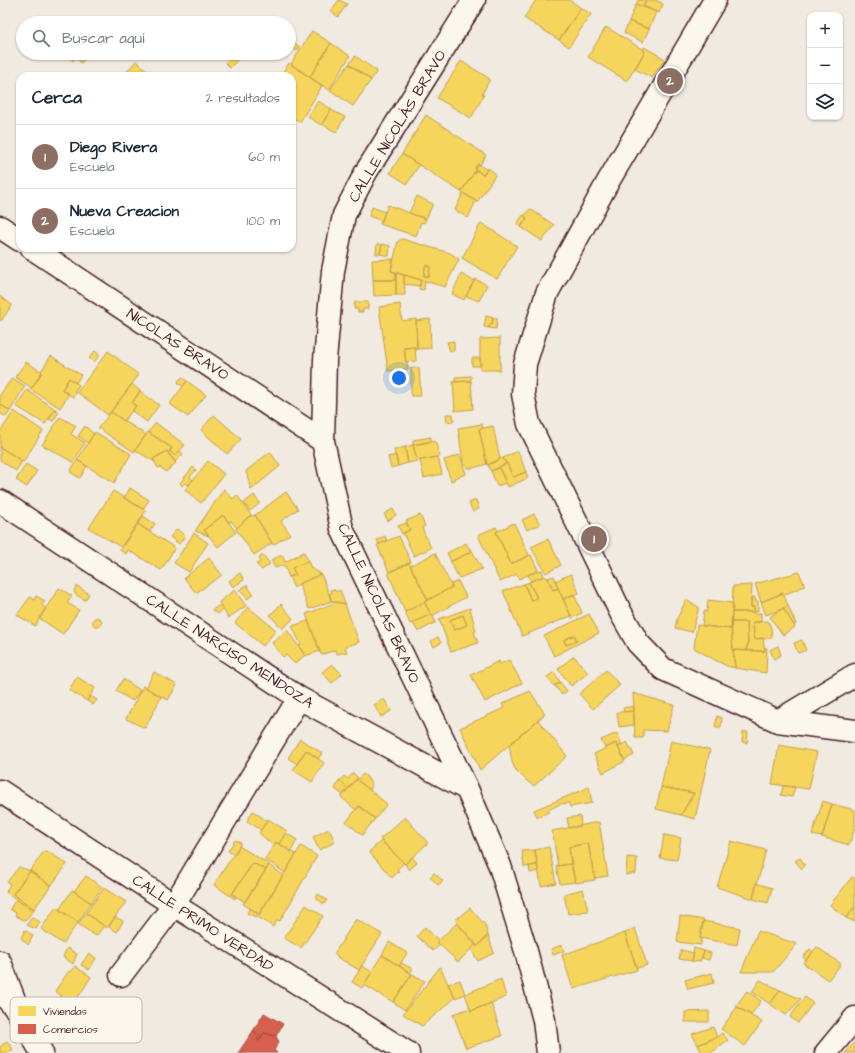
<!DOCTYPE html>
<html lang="es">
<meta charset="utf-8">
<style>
:root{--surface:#fff;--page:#f6f6f7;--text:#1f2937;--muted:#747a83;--line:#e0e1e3;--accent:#4a1f2b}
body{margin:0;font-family:"Architects Daughter",sans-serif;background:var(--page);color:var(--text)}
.controls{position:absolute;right:12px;top:12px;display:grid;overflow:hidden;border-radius:8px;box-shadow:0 1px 3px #0004}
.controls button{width:36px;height:36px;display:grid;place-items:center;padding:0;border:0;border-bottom:1px solid var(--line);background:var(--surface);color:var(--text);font:20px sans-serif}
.you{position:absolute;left:399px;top:378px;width:14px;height:14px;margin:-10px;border:3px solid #fff;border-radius:50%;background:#1a73e8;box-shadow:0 0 0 6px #1a73e833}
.badge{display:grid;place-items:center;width:26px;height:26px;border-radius:50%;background:var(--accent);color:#fff;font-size:13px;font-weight:700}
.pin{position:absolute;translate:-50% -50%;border:2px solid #fff;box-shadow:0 1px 4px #0006}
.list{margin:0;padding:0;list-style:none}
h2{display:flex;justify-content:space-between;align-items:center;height:52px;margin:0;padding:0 16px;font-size:17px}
h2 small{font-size:13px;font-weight:400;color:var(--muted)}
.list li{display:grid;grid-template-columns:26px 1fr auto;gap:12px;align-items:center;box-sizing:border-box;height:64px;padding:0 16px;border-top:1px solid var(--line)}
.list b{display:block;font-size:15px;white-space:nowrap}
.list p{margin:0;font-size:13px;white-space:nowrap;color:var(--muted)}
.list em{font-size:13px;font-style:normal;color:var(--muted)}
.icon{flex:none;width:22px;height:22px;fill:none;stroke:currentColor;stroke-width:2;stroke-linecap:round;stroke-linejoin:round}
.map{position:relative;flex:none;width:855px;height:1053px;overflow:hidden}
.search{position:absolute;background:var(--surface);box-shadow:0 1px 3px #0004;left:16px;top:16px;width:280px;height:44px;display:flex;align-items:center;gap:10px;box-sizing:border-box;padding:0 14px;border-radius:22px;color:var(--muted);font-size:15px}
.panel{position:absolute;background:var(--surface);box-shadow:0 1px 3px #0004;left:16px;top:72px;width:280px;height:180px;border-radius:12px}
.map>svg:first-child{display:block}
.homes{fill:#f6d55c;stroke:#c29e4d;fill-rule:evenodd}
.shops{fill:#d6604d;stroke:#ac4c43}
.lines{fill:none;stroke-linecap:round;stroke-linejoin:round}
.street-casing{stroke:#4a1f2b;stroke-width:25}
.secondary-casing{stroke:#4a1f2b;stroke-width:25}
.street{stroke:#fbf7ec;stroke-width:22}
.secondary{stroke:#fbf7ec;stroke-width:22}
.labels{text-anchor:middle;stroke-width:4;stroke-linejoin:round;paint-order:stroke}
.street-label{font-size:15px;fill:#4a1f2b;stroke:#fbf7ec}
.key{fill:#fbf7ec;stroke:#c6b6b2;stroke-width:1}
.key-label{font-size:11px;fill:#4a1f2b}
</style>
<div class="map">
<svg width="855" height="1053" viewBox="0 0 855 1053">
<rect width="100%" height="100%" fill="#f0eae0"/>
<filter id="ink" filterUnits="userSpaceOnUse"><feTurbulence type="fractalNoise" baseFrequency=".025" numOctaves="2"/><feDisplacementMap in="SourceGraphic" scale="8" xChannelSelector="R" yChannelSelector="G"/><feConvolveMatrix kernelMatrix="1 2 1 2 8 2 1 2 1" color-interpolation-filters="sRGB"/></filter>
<g filter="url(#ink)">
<path class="homes" d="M339,0L347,4L338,17L331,11Z
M536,0H569L581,8L559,40L524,18Z
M638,0H646L643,7L636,4Z
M646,0H656L663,4L659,13L643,6Z
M636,4L656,12L649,29L629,21Z
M581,8L591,14L569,47L559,40Z
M629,21L649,29L643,42L624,33Z
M606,27L645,51L627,81L588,57Z
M312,31L331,43L310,77L291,64Z
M293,42L300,47L297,51L290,46Z
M331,43L350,56L329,90L310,77Z
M644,47L665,59L652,78L635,69L645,51L643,49Z
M64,53H79L73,61Z
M83,53H90L81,63L77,59Z
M233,54L238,59L230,68L225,63Z
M355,56L377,71L371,80L349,64Z
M136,61L154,76H123Z
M461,61L490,79L482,94L484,95L471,118L437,98Z
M289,63L322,86L300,122L292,117V76H280Z
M349,64L371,80L353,106L330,90Z
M318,101L331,109L321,125L308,117Z
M331,110L345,117L336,132L322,124Z
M426,115L486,155L480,165L478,164L475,168L476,170L461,192L402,154Z
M402,154L419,165L407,184L390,173Z
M478,164L487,170L483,175L475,168Z
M488,168L496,174L477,202L461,192L476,170L483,175Z
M463,193L476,201L468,218L455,210Z
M417,196L433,204L426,219L409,213Z
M388,205L426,219L424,223L421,222L416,236L380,224Z
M372,207L385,212L382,221L369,216Z
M530,209L554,225L542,241L521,227L527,218L524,216Z
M523,215L527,218L521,227L517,224Z
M481,223L517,246L497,279L462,258Z
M402,239L450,253L459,259L445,287L391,271L398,241ZM425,266H430L429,277L424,276Z
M377,244L382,245L380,254H376Z
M382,244L390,246L389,256L380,254Z
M393,259L391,270L396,273V280H373L372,260Z
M425,266H430L429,277L424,276Z
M396,273L404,275L405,295H396Z
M461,274L474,281L464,300L452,294Z
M404,275L421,280L420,286L404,284Z
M475,279L487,285L479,301L466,296Z
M373,280H396V295L374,296Z
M421,280L425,281L424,290L419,289Z
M0,296L12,305L1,321L0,320Z
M355,302H368V309H363V312H358V309H354Z
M400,304L402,321L416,319L417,350H415V347L404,348L406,362H407L408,369L388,371L379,307Z
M486,316L493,318L492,324H490L489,328L484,327Z
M493,318H497L496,329L489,328L490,324H492Z
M430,319L431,348L417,349L416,321Z
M500,338V370H480V339Z
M454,341V351H450L447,342Z
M415,347L416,361L406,362L404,348Z
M95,351L100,355L94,362L89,358Z
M108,351L139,375L108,415L77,392Z
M51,356L81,375L76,383L69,378L62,390L69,394L60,408L30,389L31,387L32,388L42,372L41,371Z
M472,358H480L481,366H472Z
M26,362L42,372L32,388L15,377Z
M411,368H419L421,396H411Z
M471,376V381L455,382V377Z
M182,377L187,381L183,386L179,384L178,381Z
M12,378L25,386L10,411L0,404V395Z
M69,378L79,385L74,392L76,393L73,397L62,390Z
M187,381L206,395L188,417L170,404Z
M471,381L473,409L455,411L453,382Z
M132,384L140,391L132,403L136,406L124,421L111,412Z
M27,390L55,409L45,424L16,406Z
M140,391L159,405L147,422L132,411L136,406L132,403Z
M0,404L10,411L6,417L0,413Z
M55,409L59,412L53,421L49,419Z
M14,411L43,431L23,462L0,447V432Z
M111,412L146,435L134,452L98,428Z
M446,414H453L454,421L447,422Z
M214,415L241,439L227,454L201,430Z
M60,417L76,426L71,434L85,443L73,462L42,445Z
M156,423L185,445L175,456L170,451L172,448L148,432Z
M482,424L483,428L479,429L487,464L473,468H467L463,461L458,428Z
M85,426L94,434L88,443L78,436Z
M493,426L500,459L487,465L479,429Z
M95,432L131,454L114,483L77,460Z
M148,432L172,448L168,453L167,451L153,459L155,462L135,450Z
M431,437V441L413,445V440Z
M435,441L440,456L417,461L413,445Z
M413,445L417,461L408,463L405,447Z
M0,447L22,461L16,471L0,460Z
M405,447L408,463L398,466L394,450Z
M167,451L176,463L166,472L160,467L158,468L153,459Z
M170,451L175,456L180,451L183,454L175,462L168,453Z
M518,451L526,472L513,477L507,463L506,464L503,458Z
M270,452L280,466L251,490L246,471Z
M396,455L398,466L391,468L388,457Z
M460,455L466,474L454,478V480L451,481L444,460Z
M438,457L442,474L424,478L420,460Z
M503,458L506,464L491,471L488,465Z
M77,460L87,466L80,478L70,472Z
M208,461L224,474L201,503L185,490Z
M507,463L513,477L526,472L528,478L508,487L499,467Z
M26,464L37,471L27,487L16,480Z
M193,467L196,470L190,477L193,480L188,485L185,483L182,486L180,483Z
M499,468L506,483L497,486L491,471Z
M130,488L149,500L143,509L124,498Z
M224,489L233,499L237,495L251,515L237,528L231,521L229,523L223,515L204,530L209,536L195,531Z
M113,491L146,511L121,547L89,528Z
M286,492L298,509L281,521L290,534L273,545L255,515Z
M254,495L260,503L250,511L244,503Z
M476,500L479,509L473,512L469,503Z
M393,509L396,515L388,521L384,514Z
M534,514L540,524L527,530L522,520Z
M223,515L236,532L218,547L204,530Z
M255,515L272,543L254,555L236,529L248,517Z
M420,515L425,526L422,528L431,548L414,556L403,533L410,530L406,521Z
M143,516L155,524L149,532L138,524Z
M406,523L410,530L402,534L398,526Z
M514,523L529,555L511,564L496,532Z
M138,524L175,548L161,570L128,550L126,554L120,550Z
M496,527L498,531L496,532L511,564L531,555L538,570L519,579L517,574L500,582L478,535Z
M177,529L185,536L179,544L170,537Z
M194,533L208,543L189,572L174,563Z
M385,536L387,541L379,544L377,540Z
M399,536L411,562L389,572L377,545Z
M548,539L561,565L546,573L531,547Z
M466,543L471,552L451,561L447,553Z
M470,549H471L482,569L459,578L450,562L471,552Z
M304,552L308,561L292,568L296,575L289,577L284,565L275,568L271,560L282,555L285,562Z
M435,553L452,587L428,600L410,566Z
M263,555L270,564L262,570L256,564L260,562L259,558Z
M209,558L222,575L196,593L184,578Z
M308,561L311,568L321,574L299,584L294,588L289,577L296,575L292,568Z
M409,563L428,600L405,612L388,573Z
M542,570L544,576L531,581L528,575Z
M799,572L805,586L783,595V593L761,602L755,584Z
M240,573L244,580L233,587L229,581Z
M321,574L332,601L309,609L299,584Z
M571,574L579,593L563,599L555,581Z
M544,576L548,578L553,590L558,588L571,616L522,636L503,591L524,584L531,600L537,598L529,582Z
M554,576L558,588L553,590L548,578Z
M458,581L466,597L432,616L424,602L452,587L451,584Z
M529,582L537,598L531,600L524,584Z
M247,585L253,594L248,599L239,590Z
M752,585L751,607H754V612H732L733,586Z
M77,586L89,594L85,600L75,594L74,590Z
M59,588L72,596L67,603L79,610L63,634L39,618Z
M334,589L336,592L340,590L345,604L331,601L329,594L332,593L330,590Z
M235,590L246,606L228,618L219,602Z
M783,593L788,606L778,611L766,615L761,602Z
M574,594L582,613L572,618L563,599Z
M36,596L45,601L42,605L46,609L35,626L17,615L30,597L34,600Z
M751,597H755V601H758V611L754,612V607H751Z
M686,600L699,607L692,632L675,628L677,619Z
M708,600L733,603L731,629L702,626L704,611L707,612Z
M337,602L345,604L359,642L345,647L347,652L337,654L335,650L321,655L306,614Z
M424,602L431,614L410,624L405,612Z
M281,604L293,619L282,629L270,615Z
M220,605L223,610L218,614L212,610Z
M788,606L796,624L794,625L783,608Z
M248,607L276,630L263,646L235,623Z
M470,608L476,631L474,632L478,643L451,652L439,619ZM463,615L467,625L454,630L450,620Z
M783,608L795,627L783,635L770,617Z
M732,612H754V614L761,613V622H753L754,639L763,638L765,651H746L748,644L747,622H731Z
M431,614L436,622L418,632L413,623Z
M589,614L599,633L554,656L544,636ZM574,635L577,641L566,645L564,640Z
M463,615L467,625L454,630L450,620Z
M92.5 622a4.5 4.5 0 1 1 9 0a4.5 4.5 0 1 1-9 0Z
M308,621L320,651L305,656L299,646L301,645L292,626Z
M768,621L771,628L772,638L754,639L753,622Z
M731,622H747L748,644L746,651L733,650Z
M697,625L731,629L735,668L727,666L715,660L694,648Z
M287,630L305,655L295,664L286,655L283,657L272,643Z
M574,635L577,641L566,645L564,640Z
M438,637L441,643L434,647L431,641Z
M802,640L806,650L798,653L794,643Z
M778,646L781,655L774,659L770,650Z
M765,648H767L766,673L735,668L733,650L765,651Z
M574,656L588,673L571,686L558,669Z
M509,660L522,683L485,702L471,675L499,661L500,664Z
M332,664L342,674L332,683L322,672Z
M606,670L620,685L593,709L579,694Z
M154,672L177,685L168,700L146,688Z
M554,672L560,682L554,686L547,677Z
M77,677L95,688L87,701L69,690Z
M123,679L140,690L133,701L116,691Z
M560,682L567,691L562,695L555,686Z
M143,686L161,697L145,728L126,719Z
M530,691L545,714L480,770L460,728L504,708L502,704Z
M633,693L674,705L667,731L643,730V738H635Z
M90,696L97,700L93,705L87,701Z
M384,699L391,711L381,717L374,705Z
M634,706V711L624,712L623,708Z
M634,711V725L619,727L617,712Z
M717,716L722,718L721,727H715Z
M538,720L567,756L534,786L527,781L515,769L512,762L509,745Z
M743,732H748L747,743L742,742Z
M617,733L622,745L618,747L616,743L605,748L601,740Z
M300,739L322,753L318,759L306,750L297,764L288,758Z
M671,741L710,750L695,819L681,815L694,793L661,787Z
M627,742L634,755L624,760L618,747Z
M616,743L625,761L603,773L594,754Z
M779,745L817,752L809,789L772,784Z
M306,750L324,763L312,782L293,770Z
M353,773L358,778L348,789L340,781L344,776L348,779Z
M363,774L367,777L372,786L370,790L357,780Z
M356,779L387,804L375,819L359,806L356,810L341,797Z
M339,780L348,789L343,795L335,789Z
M589,786L592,803L570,807L569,803L560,804L548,810L549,812L537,817L534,810L585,789Z
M783,786L795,787L792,797L781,795Z
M661,787L694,793L681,815L656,809Z
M823,801L832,804L822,837L812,835Z
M832,804L855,810V828L849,845L822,837Z
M359,806L375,819L362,835L346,822Z
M253,811L267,821L261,830L247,821Z
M580,816L581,826L569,828L567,818Z
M405,817L428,843L405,864L380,839Z
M268,819L287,831L279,844L276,842L274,846L259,833Z
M599,822L608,876L595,878L588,843L569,847L571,864L558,866L552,831Z
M329,829L335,842L319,850L313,837Z
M286,833L297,840L291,852L279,844Z
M664,835L681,838L677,860L660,858Z
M235,840L241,843L235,855L228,851Z
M381,841L404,863L397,869L399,871L392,878L369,852Z
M731,841L766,850L753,899L717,887Z
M276,842L296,854L285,873L265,859Z
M588,843L595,880L575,883L569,847Z
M239,846L269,864L266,870L253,863L232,894L236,897L235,899L214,885Z
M301,846L317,856L280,921L277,920L273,927L258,917Z
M549,847L556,883L541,886L535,850Z
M535,850L537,865L524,867L522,851Z
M44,851H47L67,864L51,886L30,871Z
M412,857L417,863L409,870L405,864Z
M627,857L637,858L636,873L626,875Z
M800,858L805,865L802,869L795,861Z
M253,863L266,870L245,902L232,894Z
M571,864L575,882L560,884L556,866Z
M269,865L283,875L259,914L243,904Z
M537,865L539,871L530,873L529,866Z
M19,867L30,871L13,894L34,909L33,911L6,892L10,884L7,882Z
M30,871L51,886L34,909L13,894Z
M434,873L443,881L438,885L430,877Z
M86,876L102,887L91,903L74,891Z
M852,877L855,879V907L846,918L830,905Z
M756,883L772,888L768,903L753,899Z
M104,888L126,902L107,928L86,913Z
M583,889L588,911L568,914L564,894Z
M72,890L91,903L78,922L59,910Z
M318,894L327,900L324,904L316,898Z
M16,899L33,911L25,921L15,915L16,913L10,909Z
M306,905L323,916L301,948L284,938Z
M56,907L78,922L63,944L41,929Z
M855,907V922L846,918Z
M250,908L258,914L256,917L247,913Z
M470,908L485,925L488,935L477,947L455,920Z
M86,913L104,926L96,936L78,924Z
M680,916L704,920L700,938H701V945L677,942Z
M32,917L40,922L36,929L27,925Z
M115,917L123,921L117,932L109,927Z
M356,919L382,934L359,970L337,957L338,956L334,954Z
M703,921L740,928L737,945L700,938Z
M457,923L476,944L458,962L437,942Z
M425,927L438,940L437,942L440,945L433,951L417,936Z
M635,928L647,965L637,968L625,933Z
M25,930L33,936L28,945L21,938Z
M758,931L797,944L773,972H741Z
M625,933L637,970L573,989L562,955Z
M488,935L494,953L478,961L471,949L476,944L477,947Z
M389,942L407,953L399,966L382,955Z
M562,945L564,951L553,955L551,949Z
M817,947L841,964L828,980L803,963Z
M67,948L77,954L73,964L63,957Z
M694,948L704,951L700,962L692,961Z
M810,949L813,952L806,960L803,957Z
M681,950L694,953L692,961L679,959Z
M704,951L711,953L709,960L702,958Z
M89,953L96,958L89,970L81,965Z
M382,955L412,974L393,1002L364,985L372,972H371Z
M401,963L413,969L410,973L399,966Z
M75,966L91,977L73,1005L55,991L69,971L71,972Z
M362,966L372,972L362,988L352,982Z
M440,967L455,998L422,1026L403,1014Z
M712,973L714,983L688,989L685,980Z
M412,974L425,981L405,1010L393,1002Z
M501,979L506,997L471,1011L465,994Z
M460,980L465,994L455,998L448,984Z
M760,980L780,990L770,1004L752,992Z
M780,990L801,999L786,1015L770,1004Z
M747,991L761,1001L751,1015L736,1006Z
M61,996L69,1002L66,1006L58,1001Z
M805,997L813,1003L798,1023L790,1017Z
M491,1003L502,1036L466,1048L453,1014L470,1008L471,1011Z
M737,1007L762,1022L745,1046L721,1029Z
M709,1011V1022H685V1012Z
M713,1027L717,1037L698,1045L692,1034Z
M722,1033L728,1040L711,1053H702L698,1045L717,1037Z
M7,1041L13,1049L8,1053H0V1047Z
M855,1042V1053H845Z"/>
<path class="shops" d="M264,1013L283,1024L276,1036L264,1033L259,1041L257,1040L260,1035L253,1031Z
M253,1031L260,1035L257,1040L259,1041L264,1033L276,1036L279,1042L274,1050L277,1053H238Z"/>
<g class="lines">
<defs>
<path id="street" d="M474,0L366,172L344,215L333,271L325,360L323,441L342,529L467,789L500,866L526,951L544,1020L548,1053
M715,0L609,180L547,293L525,364L523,394L529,424L621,613L638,643L663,669L778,721L855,731
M0,227L20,240
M32,248L323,441
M0,501L299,698L467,789
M778,721L855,675
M0,962L16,1005
M121,975L174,905L299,698
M0,991L17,1010L42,1053"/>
<path id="secondary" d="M0,791L174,905L408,1053
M826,1053L855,1018"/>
</defs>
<use href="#street" class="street-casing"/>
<use href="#secondary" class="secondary-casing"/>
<use href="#street" class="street"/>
<use href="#secondary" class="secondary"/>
</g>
</g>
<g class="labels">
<g class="street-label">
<text transform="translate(397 126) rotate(-59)" y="5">CALLE NICOLÁS BRAVO</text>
<text transform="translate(178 344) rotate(33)" y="5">NICOLAS BRAVO</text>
<text transform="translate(379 603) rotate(65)" y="5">CALLE NICOLÁS BRAVO</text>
<text transform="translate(230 651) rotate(33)" y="5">CALLE NARCISO MENDOZA</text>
<text transform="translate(203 923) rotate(33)" y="5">CALLE PRIMO VERDAD</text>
</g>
</g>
<rect x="10" y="997" width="132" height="46" rx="6" class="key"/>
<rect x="18" y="1006" width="18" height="10" fill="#f6d55c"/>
<rect x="18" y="1024" width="18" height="10" fill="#d6604d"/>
<g class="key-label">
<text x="43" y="1015">Viviendas</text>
<text x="43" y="1033">Comercios</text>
</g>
</svg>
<div class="controls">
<button>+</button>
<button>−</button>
<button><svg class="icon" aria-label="layers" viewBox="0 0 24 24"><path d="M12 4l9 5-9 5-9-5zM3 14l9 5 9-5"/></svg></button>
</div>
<div class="you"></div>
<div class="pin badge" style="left:594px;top:539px;background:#8d6e63">1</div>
<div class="pin badge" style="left:670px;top:81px;background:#8d6e63">2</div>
<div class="search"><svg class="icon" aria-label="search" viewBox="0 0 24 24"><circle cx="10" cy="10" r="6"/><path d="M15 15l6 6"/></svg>Buscar aquí</div>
<section class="panel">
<h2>Cerca<small>2 resultados</small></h2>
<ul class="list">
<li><span class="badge" style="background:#8d6e63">1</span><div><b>Diego Rivera</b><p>Escuela</p></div><em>60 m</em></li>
<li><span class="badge" style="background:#8d6e63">2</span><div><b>Nueva Creacion</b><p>Escuela</p></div><em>100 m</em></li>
</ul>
</section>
</div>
